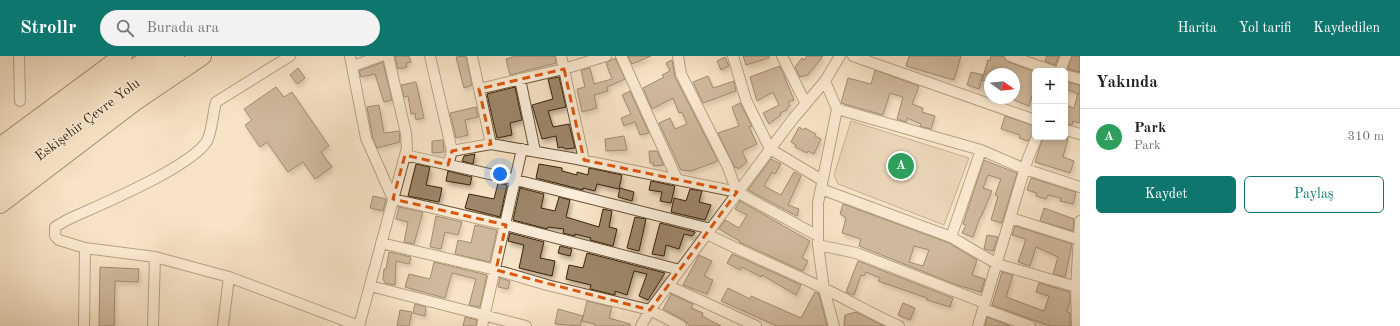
<!DOCTYPE html>
<html lang="tr">
<meta charset="utf-8">
<style>
:root{--surface:#fff;--page:#f2f2f2;--text:#222;--muted:#767676;--line:#e0e0e0;--accent:#0f766e}
body{margin:0;font-family:"Old Standard TT",serif;background:var(--page);color:var(--text)}
.controls{position:absolute;right:12px;top:12px;display:grid;overflow:hidden;border-radius:6px;box-shadow:0 2px 6px #0003}
.controls button{width:36px;height:36px;display:grid;place-items:center;padding:0;border:0;border-bottom:1px solid var(--line);background:var(--surface);color:var(--text);font:20px sans-serif}
.compass{position:absolute;left:984px;top:12px;width:36px;height:36px;border-radius:50%;background:var(--surface);box-shadow:0 2px 6px #0003;rotate:104deg}
.you{position:absolute;left:500px;top:118px;width:14px;height:14px;margin:-10px;border:3px solid #fff;border-radius:50%;background:#1a73e8;box-shadow:0 0 0 6px #1a73e833}
.badge{display:grid;place-items:center;width:26px;height:26px;border-radius:50%;background:var(--accent);color:#fff;font-size:13px;font-weight:700}
.pin{position:absolute;translate:-50% -50%;border:2px solid #fff;box-shadow:0 1px 4px #0006}
.list{margin:0;padding:0;list-style:none}
h2{display:flex;justify-content:space-between;align-items:center;height:52px;margin:0;padding:0 16px;font-size:17px}
h2 small{font-size:13px;font-weight:400;color:var(--muted)}
.list li{display:grid;grid-template-columns:26px 1fr auto;gap:12px;align-items:center;box-sizing:border-box;height:56px;padding:0 16px;border-top:1px solid var(--line)}
.list b{display:block;font-size:15px;white-space:nowrap}
.list p{margin:0;font-size:13px;white-space:nowrap;color:var(--muted)}
.list em{font-size:13px;font-style:normal;color:var(--muted)}
.actions{display:flex;gap:8px;padding:12px 16px}
.actions a{flex:1;padding:9px 0;border:1px solid var(--accent);border-radius:6px;text-align:center;font-size:14px;color:var(--accent)}
.actions .main{background:var(--accent);color:#fff}
.icon{flex:none;width:22px;height:22px;fill:none;stroke:currentColor;stroke-width:2;stroke-linecap:round;stroke-linejoin:round}
.map{position:relative;flex:none;width:1080px;height:270px;overflow:hidden}
header{display:flex;align-items:center;gap:24px;box-sizing:border-box;height:56px;padding:0 20px;background:var(--accent);color:#fff}
header strong{font-size:19px}
nav{display:flex;gap:22px;margin-inline-start:auto;font-size:14px}
.search{width:280px;height:36px;background:var(--page);display:flex;align-items:center;gap:10px;box-sizing:border-box;padding:0 14px;border-radius:22px;color:var(--muted);font-size:15px}
main{display:flex}
aside{flex:1;background:var(--surface)}
.map>svg:first-child{display:block}
.green{fill:#d7c2a5;stroke:#897256}
.building{fill:#9d866a;stroke:#3b2206;fill-rule:evenodd;filter:url(#shadow)}
.lines{fill:none;stroke-linecap:round;stroke-linejoin:round}
.street-casing{stroke:#6a5236;stroke-width:12}
.highway-casing{stroke:#3b2206;stroke-width:20}
.street{stroke:#faedda;stroke-width:10}
.highway{stroke:#f7e3c6;stroke-width:18}
.marked{fill:none;stroke:#df560c;stroke-width:3;stroke-dasharray:8 5;stroke-linejoin:round}
.labels{text-anchor:middle;stroke-width:3;stroke-linejoin:round;paint-order:stroke}
.street-label{font-size:14px;fill:#3b2206;stroke:#faedda}
</style>
<header>
<strong>Strollr</strong>
<div class="search"><svg class="icon" aria-label="search" viewBox="0 0 24 24"><circle cx="10" cy="10" r="6"/><path d="M15 15l6 6"/></svg>Burada ara</div>
<nav><a>Harita</a><a>Yol tarifi</a><a>Kaydedilen</a></nav>
</header>
<main>
<div class="map">
<svg width="1080" height="270" viewBox="0 0 1080 270">
<defs>
<filter id="shadow"><feDropShadow dx="2" dy="3.5" stdDeviation="2" flood-color="#0004"/></filter>
</defs>
<rect width="100%" height="100%" fill="#f7e3c6"/>
<filter id="stains"><feTurbulence type="fractalNoise" baseFrequency=".005" numOctaves="4"/><feColorMatrix values="0 0 0 0 .2 0 0 0 0 .09 0 0 0 0 .02 0 0 0 .5 -.17"/></filter>
<radialGradient id="worn" r=".72"><stop offset=".6" stop-color="#630" stop-opacity="0"/><stop offset="1" stop-color="#630" stop-opacity=".3"/></radialGradient>
<path class="green" d="M851,65L969,102L944,169L838,128L834,119Z"/>
<path class="building" d="M395,0H409L411,6L406,7L407,11L398,13Z
M466,0L472,29L464,32L456,1Z
M516,0H555L556,7L510,19L506,3Z
M628,0H651L632,8Z
M743,0H769V2L746,9Z
M807,0H823L808,19L800,21L795,11L802,2L804,4Z
M909,0H961L954,24L906,10Z
M991,0H1004L1008,6L1035,16V29L1029,50L1014,44V18H990L989,26L982,24L988,4L990,5Z
M1047,0H1059L1055,9L1045,5Z
M1072,0H1080V16L1068,13Z
M725,1L729,10L721,14L717,5Z
M615,2L625,23L607,31L608,35L594,39L597,52L582,56L577,33L585,31L581,14L590,12L594,28L612,23L606,7Z
M672,4L675,21L718,105L691,115L681,114L659,67L670,62L675,73L687,68L682,56L679,57L673,42L652,53L643,32L664,21L662,19L670,15L666,7Z
M383,6L392,44L384,46L375,18L361,21L359,15Z
M780,10L794,44L788,46L790,50L787,52V54L780,57L781,59L769,68L763,57L779,49L773,36L757,45L750,21Z
M298,12L305,22L297,28L290,19Z
M875,14L919,30L912,48L923,52L922,56L935,60L931,73L920,70L921,68L907,62L906,66L897,63L903,41L890,37L883,59L841,47L848,22L871,28Z
M971,16L983,19L979,33L967,29Z
M708,20L713,32L734,25L736,35L703,47L693,26Z
M559,21L566,51L548,55L553,71L569,68L575,92L566,93L562,91L558,92L556,80L542,83L532,49L553,43L548,23Z
M416,26L424,62L416,64L415,57L411,58L408,40L404,41L401,29Z
M1065,26L1080,29V67L1073,65L1072,69L1065,68V49L1074,52L1078,37L1079,38L1065,33Z
M276,31L284,41L292,36L329,90L321,96L332,111L315,123L303,106L288,116L267,86L260,91L245,69L252,64L244,53Z
M515,31L522,64L510,67L512,79L497,82L487,38Z
M630,35L649,77L640,79L635,66L624,70L621,62L631,58L622,39Z
M740,47L752,70L749,71L757,88L742,95L747,106L738,113L737,111L735,112L718,77L739,70L732,51Z
M379,49L384,77L399,75L400,86L377,92L373,83L367,51Z
M476,51L478,61L465,64L468,79L456,82L450,57Z
M1005,60L1035,70V75L1028,85L1019,82L1020,79L1001,73Z
M799,71L804,74L805,72L816,78L815,80L821,83L814,98L808,95L807,97L795,91L796,89L791,86Z
M624,80L627,94L606,95L605,83Z
M1043,81L1068,82L1063,101L1074,105L1070,117L1035,106Z
M443,84L444,96L432,97V85Z
M649,95H657L664,109L653,110L654,107H650Z
M475,98L473,108L462,105L464,100Z
M771,103L781,108L775,118L772,116L764,130L781,139L794,116L801,120L788,149L799,153L797,160L748,134Z
M984,104L1017,117L1002,167L991,164L998,140L995,139L1001,123L988,119L983,132L992,135L981,161H980L973,181L962,177L966,169L963,168Z
M416,108L430,111L426,129L442,132L439,146L408,140Z
M539,108L562,112V115L577,119V116L588,119L589,112L622,119L619,133L597,128L595,135L583,132V134L536,122Z
M448,115L472,121L470,129L446,125Z
M1031,122L1076,136L1073,148L1060,145L1061,142L1048,139L1046,143L1036,140L1037,137L1027,134Z
M651,125L675,130L671,147L660,145L662,136L649,134Z
M498,127L507,129L500,161L465,152L469,138L494,143Z
M520,132L544,138L541,152L555,155L559,141L570,144L566,161L599,171L603,153L612,155L609,171L617,173L613,190L590,184L591,182L575,178V180L563,177L564,173L548,171L547,173L513,164Z
M620,132L634,136L632,145L618,141Z
M690,133L702,135L699,146L711,149L705,164L671,156L674,142L686,145Z
M373,140L386,143L383,155L370,152Z
M740,145L810,185L802,202L808,205L803,215L739,186L740,185L719,173L725,164L739,172L747,159L735,153Z
M843,148L949,187L977,204L972,219L985,223L981,236L957,229L859,190L861,183L842,177L846,162L840,158ZM914,190L929,194L923,210L909,206Z
M399,151L423,156L414,188L404,186L408,166L396,163Z
M1044,152L1074,163L1073,175L1040,165Z
M436,160L462,166L458,179L445,176L441,193L430,191Z
M635,161L646,163L639,195L627,192Z
M660,167L695,176V177L692,180L684,178L679,193L666,189L664,200L652,198Z
M475,169L497,174L490,206L455,198L458,184L471,187Z
M1015,170L1072,188L1065,221L1053,218L1058,201L1036,191L1030,210L1018,206L1026,183L1012,179Z
M510,177L544,186L540,202L555,205L552,220L519,212L524,189L508,185Z
M987,179L998,181L993,195L984,193Z
M560,190L572,193L570,200L558,197Z
M389,196L411,201L409,208L396,205L395,229L385,227L383,223L384,213H386Z
M587,197L665,217L648,244L639,240L647,218L634,215L627,239L615,235V239L590,233L591,229L566,223L569,209L583,212Z
M732,198L748,205L801,229L796,239L762,219L761,221L742,211L740,214L727,207Z
M699,199L712,205L704,220L713,224L707,238L683,229Z
M858,205L953,242L950,251L927,244V242L878,225L880,222L866,216L864,220L861,219L854,239L846,236Z
M434,206L487,219L480,251L469,249L476,223L452,217L445,242L405,231L409,218L430,223Z
M100,211L139,213L138,226L115,225L114,270H99Z
M1002,216L1013,219L1006,241L1044,255L1049,240L1036,236L1039,227L1070,236V245L1067,256L1070,257V270H1050L992,249Z
M500,222L510,225L508,233L498,231Z
M728,232L750,243L751,240L801,262L815,236L819,238L827,270H777L721,245Z
M671,238L693,248L691,252L703,257L702,260L721,270H690L684,264L663,253Z
M587,245L612,251L609,262L630,268V270H595V268L582,265Z
M903,247L915,252L910,264L898,259Z
M415,248L426,251L425,260L413,257Z
M558,253L583,260L580,270L555,268Z
M400,254L412,256L409,270H397Z
M856,256L884,270H844L845,259Z
M465,261L477,264L476,270H463Z
M987,261L1010,270H985Z"/>
<g class="lines">
<defs>
<path id="street" d="M19,0L20,45
M290,0L216,46C213,56 212,76 207,85C190,112 99,149 67,164L55,171V180L59,184L85,192L155,201L229,221L359,270
M350,0L366,82L393,143L506,169L680,214
M430,0L452,95L448,109
M472,0L491,88L577,103L737,136L818,180
M561,0L584,104
M621,0L677,123
M678,0L681,18L727,109L737,136
M733,0L746,44L770,93L822,124
M782,0L806,48
M853,0L1035,64
M1010,0L1053,15
M353,10L381,0
M1060,15L1066,0
M1065,19L1080,23
M520,23L535,95
M825,25L837,53L818,147V189L824,233L834,270
M479,33L564,13L606,0
M837,53L981,94L1025,113L1080,131
M1065,74L1080,78
M452,95L491,88
M405,99L516,124L711,173
M821,133L951,181L981,94
M1011,162L1080,184
M707,178C746,198 786,214 825,233C850,245 874,259 899,270
M951,181L997,208L1080,232
M381,187L496,214L547,229L650,254L681,270
M818,189L856,197L985,247
M370,230L526,270
M669,230L756,270
M983,253L1030,270
M84,270L85,192
M153,270L155,201
M223,270L229,221
M359,270L407,92L406,77L388,0
M482,270L522,93
M641,270L650,254L792,64L825,25L840,0
M978,270L1028,102L1037,81
M1077,270L1076,232L1080,165"/>
<path id="highway" d="M0,91L123,0
M0,109L152,0
M0,128L175,0
M0,148L134,46L202,0"/>
</defs>
<use href="#street" class="street-casing"/>
<use href="#highway" class="highway-casing"/>
<use href="#street" class="street"/>
<use href="#highway" class="highway"/>
</g>
<path d="M0 0H1080V270H0ZM564,13L584,104L737,136L650,254L496,214L506,169L393,143L405,99L448,109L452,95L491,88L479,33Z" fill="#f7e3c6" fill-opacity=".55" fill-rule="evenodd"/>
<path class="marked" d="M564,13L584,104L737,136L650,254L496,214L506,169L393,143L405,99L448,109L452,95L491,88L479,33Z"/>
<g class="labels">
<g class="street-label">
<text transform="translate(87 63) rotate(-37)" y="5">Eskişehir Çevre Yolu</text>
</g>
</g>
<rect width="100%" height="100%" filter="url(#stains)"/>
<rect width="100%" height="100%" fill="url(#worn)"/>
</svg>
<div class="controls">
<button>+</button>
<button>−</button>
</div>
<svg class="compass" viewBox="-18 -18 36 36"><path d="M0-13l5 13h-10z" fill="#e53935"/><path d="M0 13l5-13h-10z" fill="#767676"/></svg>
<div class="you"></div>
<div class="pin badge" style="left:901px;top:110px;background:#2e9e5b">A</div>
</div>
<aside>
<h2>Yakında<small></small></h2>
<ul class="list">
<li><span class="badge" style="background:#2e9e5b">A</span><div><b>Park</b><p>Park</p></div><em>310 m</em></li>
</ul>
<div class="actions"><a class="main">Kaydet</a><a>Paylaş</a></div>
</aside>
</main>
